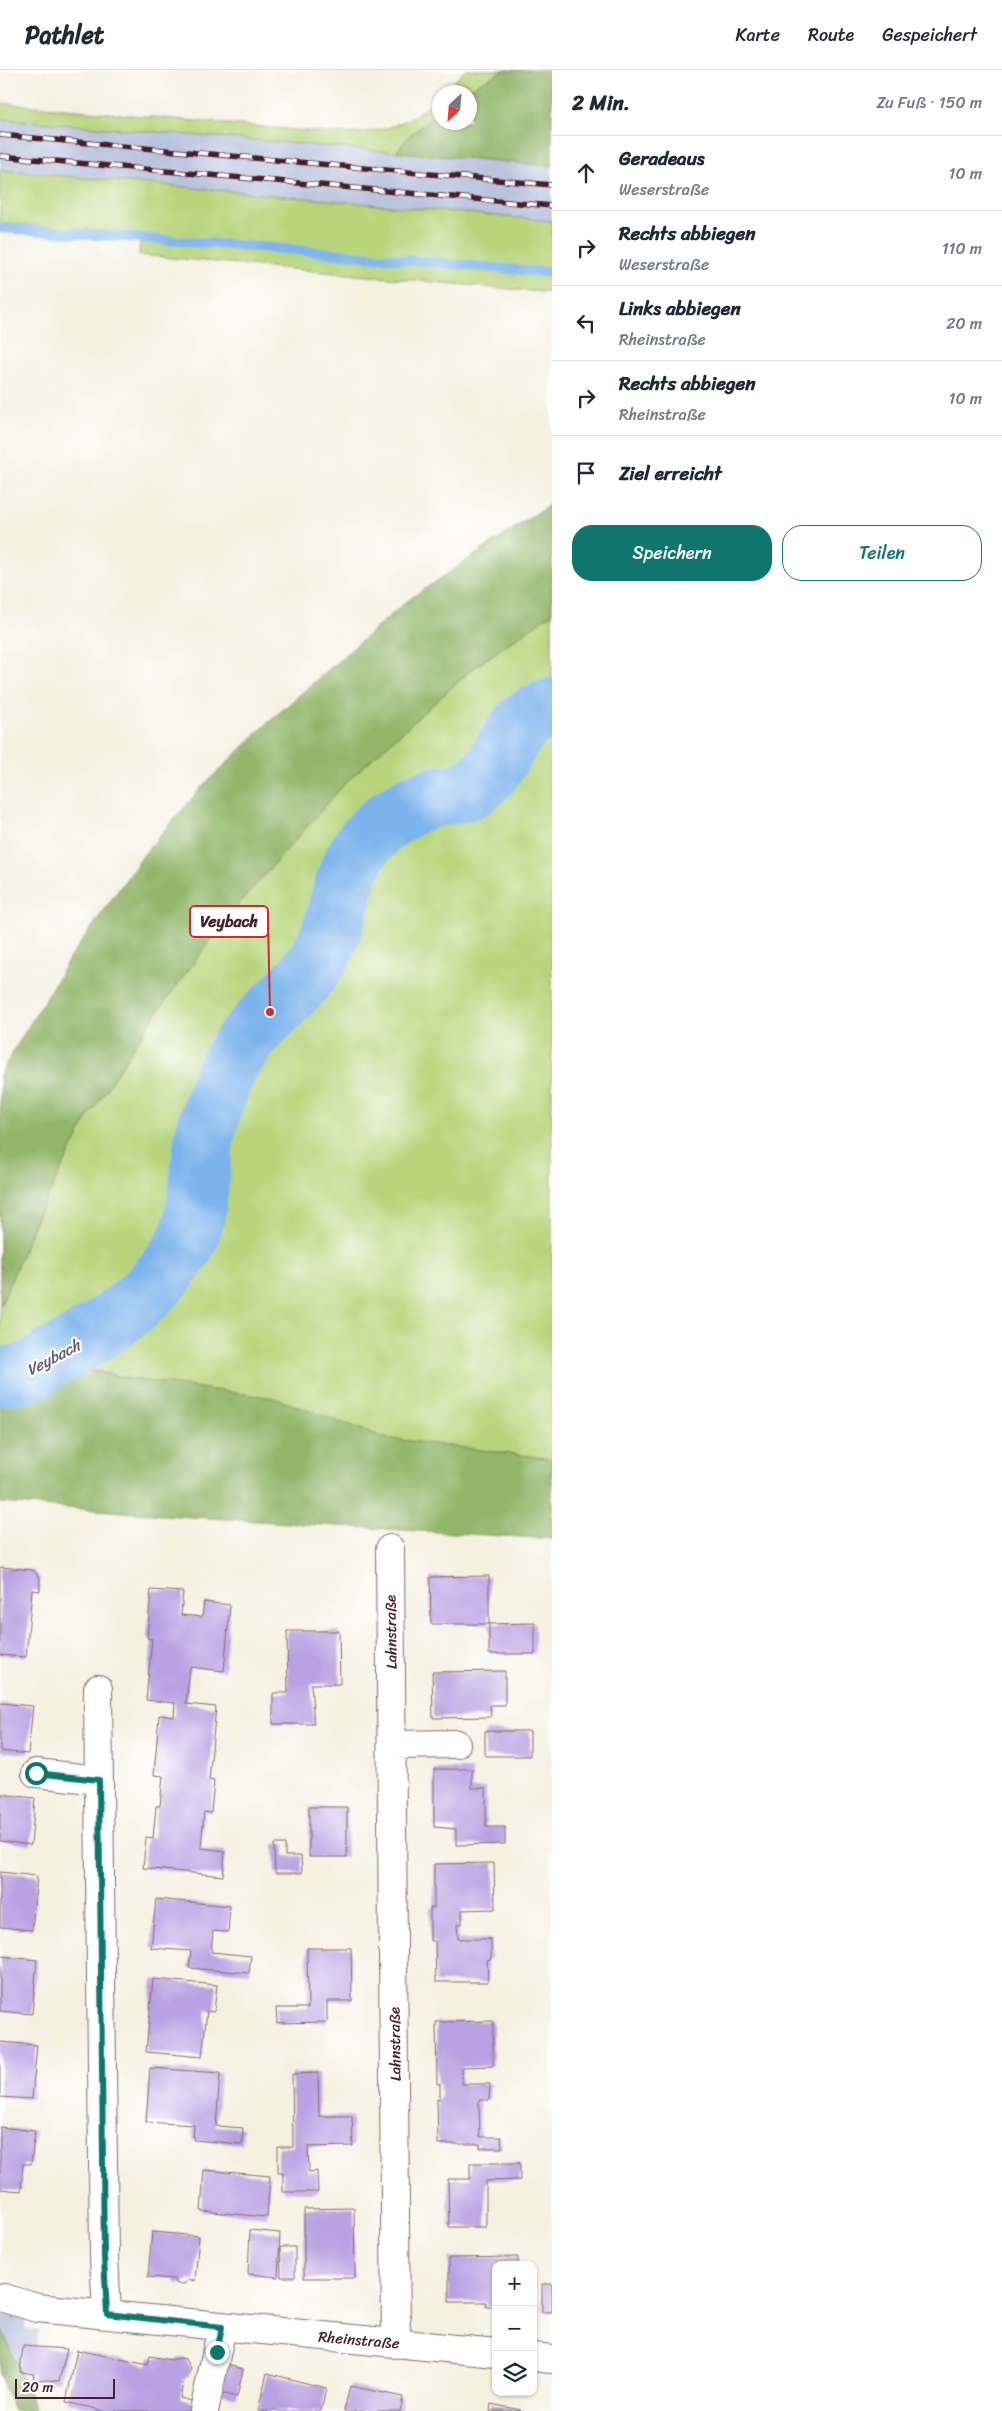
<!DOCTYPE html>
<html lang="de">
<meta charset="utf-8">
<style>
:root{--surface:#fff;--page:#f6f6f7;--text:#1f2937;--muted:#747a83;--line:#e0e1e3;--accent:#0f766e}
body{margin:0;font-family:Sriracha,sans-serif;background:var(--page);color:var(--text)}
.controls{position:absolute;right:15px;bottom:15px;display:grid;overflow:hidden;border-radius:10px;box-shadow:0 1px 4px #0004}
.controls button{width:45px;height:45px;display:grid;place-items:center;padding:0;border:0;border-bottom:1px solid var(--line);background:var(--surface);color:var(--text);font:25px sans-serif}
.compass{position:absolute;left:432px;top:15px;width:45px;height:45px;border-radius:50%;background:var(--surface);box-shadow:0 1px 4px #0004;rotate:206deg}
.scale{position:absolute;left:15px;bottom:12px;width:100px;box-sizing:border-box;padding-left:5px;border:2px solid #4a1f2b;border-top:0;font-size:14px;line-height:18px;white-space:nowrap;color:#4a1f2b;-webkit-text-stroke:4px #fff;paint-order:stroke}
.stop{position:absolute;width:15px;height:15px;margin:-11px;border:4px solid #0f766e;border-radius:50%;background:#fff}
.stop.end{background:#0f766e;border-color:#fff;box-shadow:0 1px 5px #0008}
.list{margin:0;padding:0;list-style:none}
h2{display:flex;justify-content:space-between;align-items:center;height:65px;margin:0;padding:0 20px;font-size:21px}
h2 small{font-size:16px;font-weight:400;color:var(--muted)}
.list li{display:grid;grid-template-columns:32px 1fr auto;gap:15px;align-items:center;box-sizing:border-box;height:75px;padding:0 20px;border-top:1px solid var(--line)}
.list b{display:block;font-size:19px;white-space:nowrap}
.list p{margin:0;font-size:16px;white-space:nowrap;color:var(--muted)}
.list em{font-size:16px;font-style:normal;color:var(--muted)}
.actions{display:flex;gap:10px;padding:15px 20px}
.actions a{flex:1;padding:11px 0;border:1px solid var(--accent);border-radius:20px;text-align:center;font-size:18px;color:var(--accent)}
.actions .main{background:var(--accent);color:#fff}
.icon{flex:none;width:28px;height:28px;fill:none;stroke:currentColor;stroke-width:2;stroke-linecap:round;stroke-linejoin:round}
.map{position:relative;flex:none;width:552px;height:2341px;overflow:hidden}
header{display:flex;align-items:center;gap:30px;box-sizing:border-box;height:70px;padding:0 25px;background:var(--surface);border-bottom:1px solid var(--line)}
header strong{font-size:24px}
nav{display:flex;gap:28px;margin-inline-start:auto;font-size:18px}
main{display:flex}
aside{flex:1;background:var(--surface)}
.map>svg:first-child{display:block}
.industrial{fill:#bac4de}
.green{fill:#b8d57b;stroke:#817a53}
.forest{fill:#92b66b;stroke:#6e6a4b}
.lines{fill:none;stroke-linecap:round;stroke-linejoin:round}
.stream{stroke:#7cb3ec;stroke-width:10}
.river{stroke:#7cb3ec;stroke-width:60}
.building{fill:#b9a2e3}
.street-casing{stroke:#86686a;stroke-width:30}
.street{stroke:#fff;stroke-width:28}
.rail-casing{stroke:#4a1f2b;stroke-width:5.5}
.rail{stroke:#fff;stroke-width:4;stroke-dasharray:11;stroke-linecap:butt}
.route{stroke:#0f766e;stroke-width:6}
.labels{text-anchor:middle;stroke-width:4.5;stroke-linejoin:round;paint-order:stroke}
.street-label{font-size:15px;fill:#4a1f2b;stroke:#fff}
.water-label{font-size:16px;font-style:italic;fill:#5e5a78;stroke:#fff}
.leader{fill:none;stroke:#d62828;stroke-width:2}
.callout-dot{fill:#d62828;stroke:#fff;stroke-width:2}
.callout{fill:#fff;stroke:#d62828;stroke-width:2}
.callout-label{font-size:16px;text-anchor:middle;font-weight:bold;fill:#4a1f2b}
</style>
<header>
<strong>Pathlet</strong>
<nav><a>Karte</a><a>Route</a><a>Gespeichert</a></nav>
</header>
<main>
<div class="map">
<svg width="552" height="2341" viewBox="0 0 552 2341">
<rect width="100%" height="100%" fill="#fff"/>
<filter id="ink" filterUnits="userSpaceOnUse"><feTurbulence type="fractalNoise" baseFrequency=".02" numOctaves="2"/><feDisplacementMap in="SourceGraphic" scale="10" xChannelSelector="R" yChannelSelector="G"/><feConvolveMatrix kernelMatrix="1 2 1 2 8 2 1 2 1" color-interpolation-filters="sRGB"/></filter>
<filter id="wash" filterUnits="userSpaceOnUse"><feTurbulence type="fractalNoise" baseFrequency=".0096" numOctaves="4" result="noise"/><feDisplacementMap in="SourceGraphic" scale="20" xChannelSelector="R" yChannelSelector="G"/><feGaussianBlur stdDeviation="1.12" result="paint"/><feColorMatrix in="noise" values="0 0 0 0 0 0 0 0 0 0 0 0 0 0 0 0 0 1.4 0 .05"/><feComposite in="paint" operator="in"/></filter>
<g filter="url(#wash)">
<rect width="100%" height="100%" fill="#f4f1e0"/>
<path class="industrial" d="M0,49L552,96V151L0,100Z
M0,2244L26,2246L25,2259L38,2260L34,2304L20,2302L0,2254Z"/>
<path class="green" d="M466,0H505L463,22H443Z
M439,26L440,42L410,65L396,82L0,49V33L328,63C374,65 405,59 439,26Z
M0,100L552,151V223L139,185L140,164L0,153Z
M552,543V630C528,636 507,648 496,671C489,685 485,694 472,703C458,712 444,710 429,713C404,719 382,734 364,752C325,787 329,836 308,879C295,905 268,919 248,940C235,954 222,974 214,992C197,1028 191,1063 187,1102C186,1115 188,1129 184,1142C167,1213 81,1253 25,1288L0,1281V1237L36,1149L86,1051L151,950L230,844L346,712L471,600Z
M552,648V1389L385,1368L274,1328L132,1309L65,1294C118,1267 155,1241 188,1191C192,1184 199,1176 202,1169C207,1157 207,1140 210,1127C218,1081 224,1037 247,995C265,963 291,948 312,922C322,909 330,896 337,882C353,850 350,811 374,782C397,755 423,748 455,737C465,733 478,729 486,723C510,705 519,649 552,648Z"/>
<path class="forest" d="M505,0H552V96L396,82L410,65L439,42L440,52H470V22H463Z
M552,433V543L471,600L346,712L230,844L151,950L86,1051L36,1149L0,1237V1004L69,889L145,783L203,716L272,649L407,531Z
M0,1281L25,1288L132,1309L274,1328L385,1368L552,1389V1469L191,1447L0,1433Z
M0,2254L36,2341H14L0,2305Z"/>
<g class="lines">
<path class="stream" d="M0,158L286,179L552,203"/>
<path class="river" d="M0,1306C6,1306 13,1306 19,1305C30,1303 42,1294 52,1288C99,1263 147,1233 177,1187C181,1181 186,1174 189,1167C198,1140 199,1113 202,1085C205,1058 214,1029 225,1004C248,952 301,926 325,877C343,841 339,804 367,770C385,749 411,732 437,727C451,724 466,724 477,715C511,688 505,651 552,638"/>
</g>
<g id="blocks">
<path class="building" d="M0,1497L33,1500L40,1508V1521L32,1520L26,1587L0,1585Z
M489,1506V1554L535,1553V1584H489V1554H431L430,1507Z
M151,1520L183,1522L181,1545L202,1547L204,1532L230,1535L224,1601L190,1597L186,1634L216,1637L209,1710L214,1711L211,1743L204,1742L201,1778L225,1781L223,1806L143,1798L146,1767L153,1768L156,1736H160L163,1706L154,1705L159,1645L174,1647L175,1633L146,1630L152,1569L147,1568Z
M287,1561H339L340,1614H311L314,1654H273V1623H288Z
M505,1601V1635H490L491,1647L433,1648L432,1602Z
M0,1633L33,1636L28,1684L0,1681Z
M485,1661H530V1686H485Z
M434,1699H472V1718H486V1757H505V1774L456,1775V1759L434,1757Z
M0,1724L35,1728L31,1775L0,1771Z
M309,1737H347V1787H309Z
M274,1774H285V1786H301L302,1803H275Z
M494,1793L495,1839L462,1840V1854H457L458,1869H491V1889L487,1890L488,1912H436L435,1871H430V1838H434V1794Z
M0,1802L37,1806L32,1860L0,1857Z
M156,1829L230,1836L228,1862L213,1861L211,1882L251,1886L249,1903L189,1898L191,1881L151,1878Z
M307,1878H351L352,1931H327V1952L277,1953L276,1938H308Z
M0,1886L37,1890L32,1944L0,1941Z
M153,1909L217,1915L214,1942L207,1941L202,1987L146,1982Z
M493,1951V1996L462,1997V2014H490L489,2030H479L480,2067H501L502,2078H480V2074H438L437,2029H440V2014H437L436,1952Z
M0,1972L37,1975L32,2029L0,2027Z
M150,1998L220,2003L216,2056L243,2058L242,2074L193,2070L194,2055L146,2052Z
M318,2003L319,2046H352L353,2076L308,2077L309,2102L317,2101L318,2122H283V2103H278V2077H293L292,2004Z
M0,2057L35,2061L31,2094H23L21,2121L0,2119Z
M470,2093H520V2110L486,2111V2157H449L448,2109H470Z
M204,2100L270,2106L267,2147L201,2141Z
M354,2138L355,2208H304V2139Z
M250,2160L280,2163L278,2207L248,2204Z
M152,2162L199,2166L195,2211L189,2210L184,2214H177L174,2209L148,2207Z
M280,2177H295V2207H281Z
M518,2187V2195H496V2237H486V2232H449V2188Z
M542,2214H552V2242H542Z
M23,2276L67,2279L59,2311L33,2309L34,2304L20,2302Z
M77,2280L148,2295L150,2286L171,2290L179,2288L186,2289L191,2298L189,2305L184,2310L180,2328L196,2332L194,2341H105L66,2332Z
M227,2295L243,2299L237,2327L221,2323Z
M267,2303L326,2318L321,2341H258Z
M350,2316L403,2327L400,2341H344Z
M491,2334L521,2340V2341H490Z"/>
</g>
</g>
<g filter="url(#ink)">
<use href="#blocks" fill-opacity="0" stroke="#86686a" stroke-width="1"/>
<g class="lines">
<defs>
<path id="street" d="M390,1479L396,2274
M98,1619L104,2187L107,2244
M392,1675L456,1674
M36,1703L99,1710
M4,2228L37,2238L496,2283
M533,2287L552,2289
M204,2341L222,2257"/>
</defs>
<use href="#street" class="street-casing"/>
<use href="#street" class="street"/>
<defs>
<path id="rail" d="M0,65L552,115
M0,86L552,136"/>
</defs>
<use href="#rail" class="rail-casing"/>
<use href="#rail" class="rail"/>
</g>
</g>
<g class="lines" filter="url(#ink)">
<path class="route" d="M36,1703L99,1710L104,2187L107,2244L222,2257L217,2282"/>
</g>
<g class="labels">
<g class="street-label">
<text transform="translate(391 1562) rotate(-91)" y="5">Lahnstraße</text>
<text transform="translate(395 1974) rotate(-91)" y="5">Lahnstraße</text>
<text transform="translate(359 2270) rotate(5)" y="5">Rheinstraße</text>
</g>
<g class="water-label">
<text transform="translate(53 1287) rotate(-28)" y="6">Veybach</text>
</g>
</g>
<path class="leader" d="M270 942L268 851"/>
<circle class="callout-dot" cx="270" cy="942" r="5"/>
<rect class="callout" x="190" y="836" width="78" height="31" rx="5"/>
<g class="callout-label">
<text x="229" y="857">Veybach</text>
</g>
</svg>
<div class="controls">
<button>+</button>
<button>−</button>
<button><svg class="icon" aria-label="layers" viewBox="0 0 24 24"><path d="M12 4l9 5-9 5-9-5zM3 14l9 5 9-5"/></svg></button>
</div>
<svg class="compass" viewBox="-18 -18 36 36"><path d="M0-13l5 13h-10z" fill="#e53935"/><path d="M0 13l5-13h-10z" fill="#747a83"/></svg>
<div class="scale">20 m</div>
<div class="stop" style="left:36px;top:1703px"></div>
<div class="stop end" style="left:217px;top:2282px"></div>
</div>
<aside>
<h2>2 Min.<small>Zu Fuß · 150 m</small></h2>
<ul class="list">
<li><svg class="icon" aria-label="ahead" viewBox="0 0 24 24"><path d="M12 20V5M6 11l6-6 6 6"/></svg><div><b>Geradeaus</b><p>Weserstraße</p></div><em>10 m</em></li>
<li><svg class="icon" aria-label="right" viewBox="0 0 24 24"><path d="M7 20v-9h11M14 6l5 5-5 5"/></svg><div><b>Rechts abbiegen</b><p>Weserstraße</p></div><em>110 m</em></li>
<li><svg class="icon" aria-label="left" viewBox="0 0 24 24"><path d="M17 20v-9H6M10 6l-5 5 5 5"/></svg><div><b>Links abbiegen</b><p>Rheinstraße</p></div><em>20 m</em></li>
<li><svg class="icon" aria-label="right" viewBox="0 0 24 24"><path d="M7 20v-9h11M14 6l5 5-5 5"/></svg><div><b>Rechts abbiegen</b><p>Rheinstraße</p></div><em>10 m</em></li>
<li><svg class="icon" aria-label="arrive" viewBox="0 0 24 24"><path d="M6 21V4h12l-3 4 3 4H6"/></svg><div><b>Ziel erreicht</b></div></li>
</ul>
<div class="actions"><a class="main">Speichern</a><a>Teilen</a></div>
</aside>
</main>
